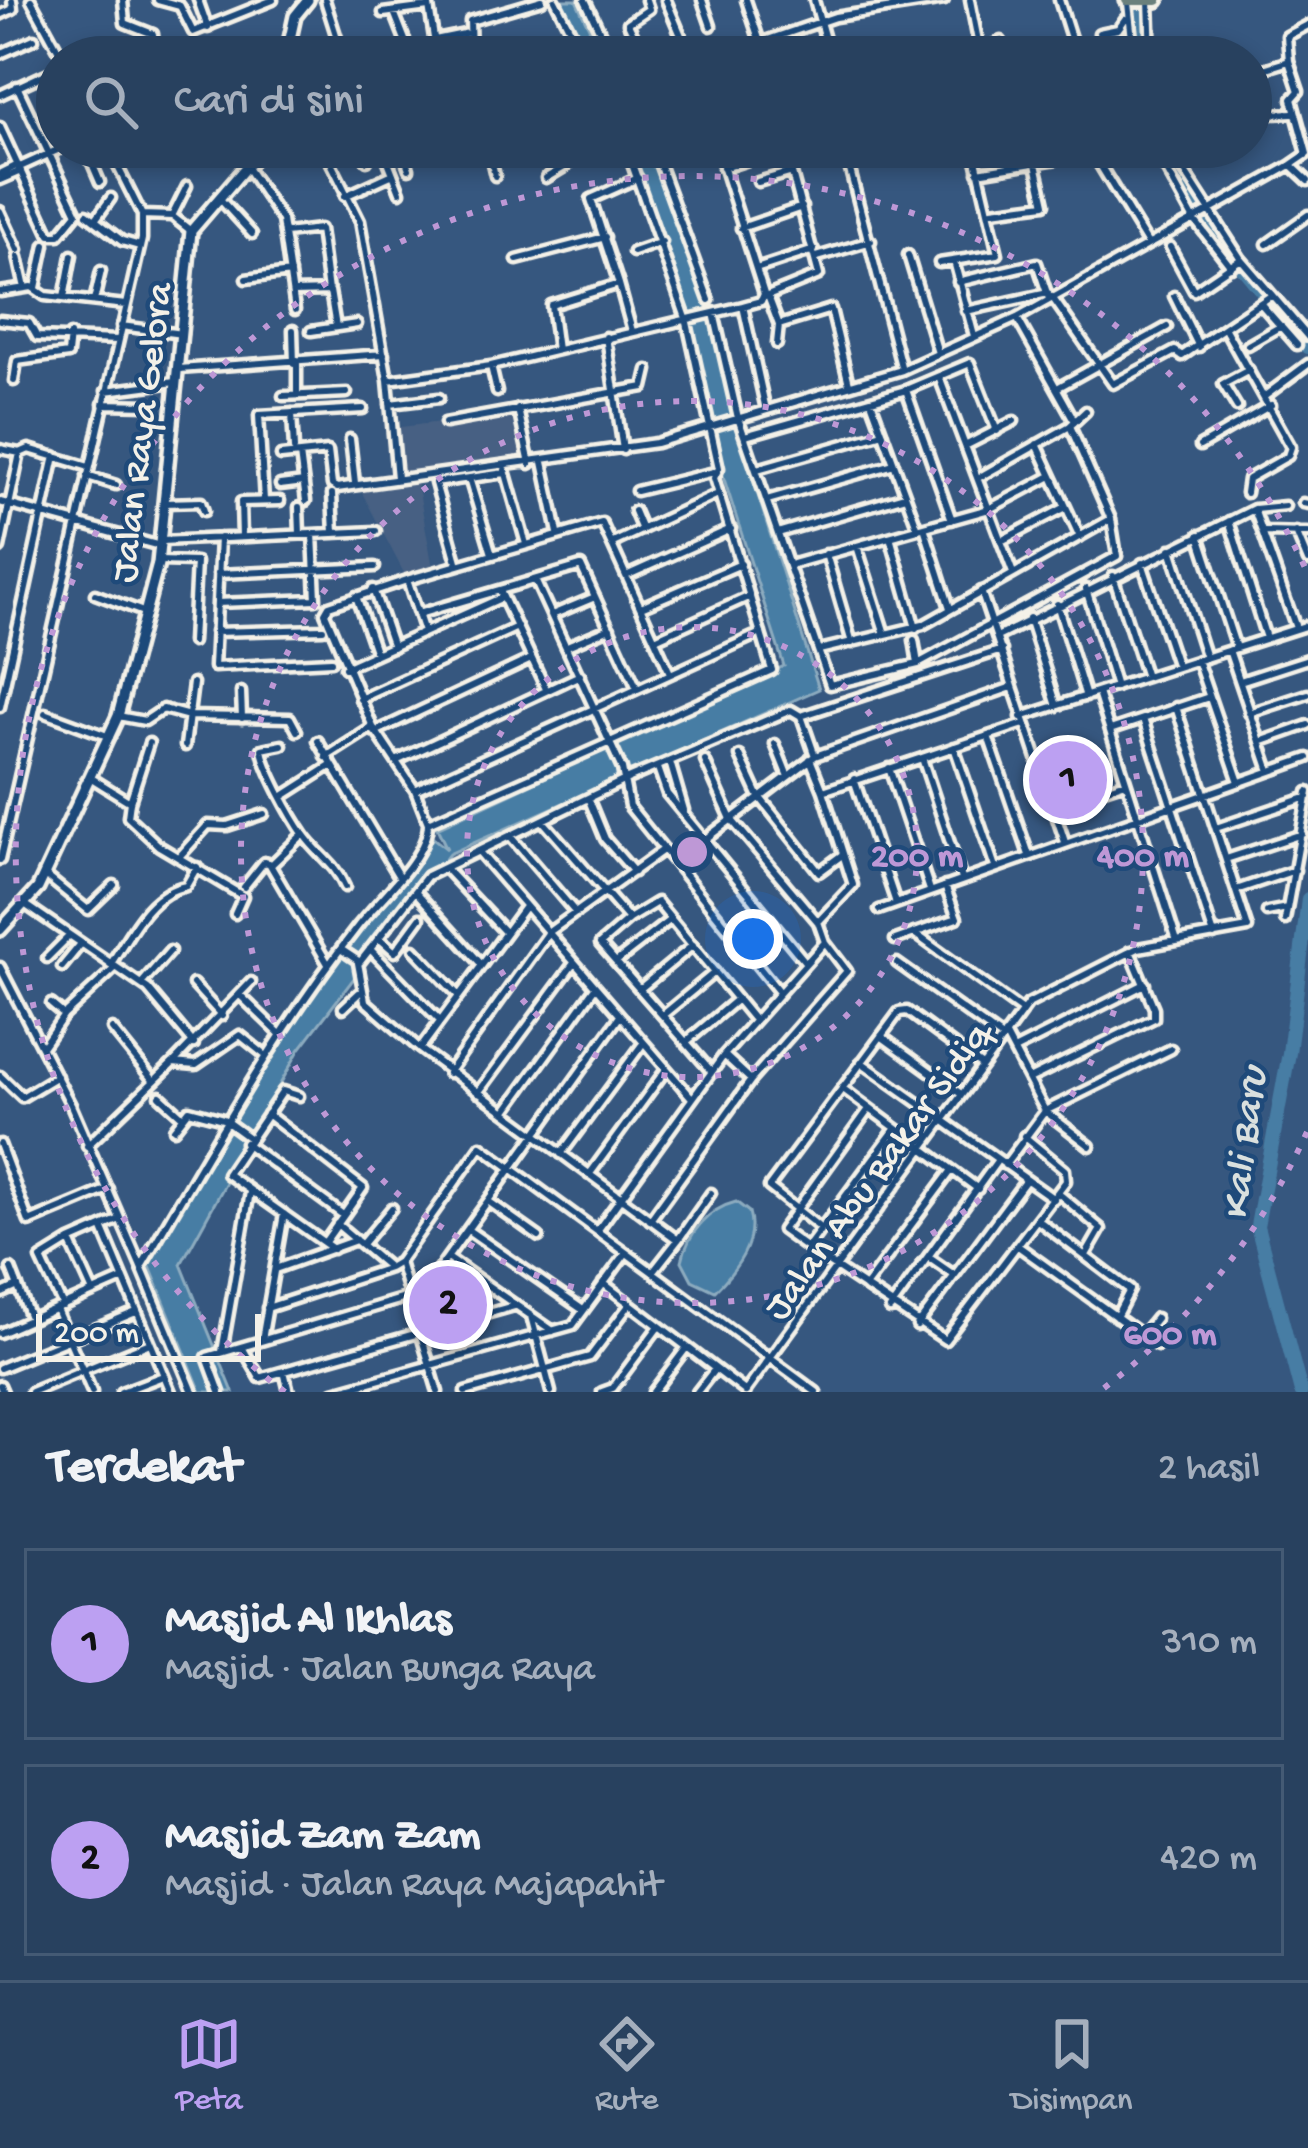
<!DOCTYPE html>
<html lang="id">
<meta charset="utf-8">
<style>
:root{--surface:#28415f;--page:#304865;--text:#f1f3f6;--muted:#a5afbd;--line:#445a74;--accent:#bca0f2}
body{margin:0;font-family:"Gochi Hand",sans-serif;background:var(--page);color:var(--text)}
.scale{position:absolute;left:36px;bottom:30px;width:225px;box-sizing:border-box;padding-left:12px;border:6px solid #f4f1e8;border-top:0;font-size:33px;line-height:42px;white-space:nowrap;color:#f4f1e8;-webkit-text-stroke:9px #1f4a7a;paint-order:stroke}
.you{position:absolute;left:753px;top:939px;width:42px;height:42px;margin:-30px;border:9px solid #fff;border-radius:50%;background:#1a73e8;box-shadow:0 0 0 18px #1a73e833}
.badge{display:grid;place-items:center;width:78px;height:78px;border-radius:50%;background:var(--accent);color:#111;font-size:39px;font-weight:700}
.pin{position:absolute;translate:-50% -50%;border:6px solid #fff;box-shadow:0 3px 12px #0006}
.list{margin:0;padding:0;list-style:none}
h2{display:flex;justify-content:space-between;align-items:center;height:156px;margin:0;padding:0 48px;font-size:51px}
h2 small{font-size:39px;font-weight:400;color:var(--muted)}
.list li{display:grid;grid-template-columns:78px 1fr auto;gap:36px;align-items:center;box-sizing:border-box;height:192px;margin:0 24px 24px;padding:0 24px;border:3px solid var(--line);border-radius:0px}
.list b{display:block;font-size:45px;white-space:nowrap}
.list p{margin:0;font-size:39px;white-space:nowrap;color:var(--muted)}
.list em{font-size:39px;font-style:normal;color:var(--muted)}
.icon{flex:none;width:66px;height:66px;fill:none;stroke:currentColor;stroke-width:2;stroke-linecap:round;stroke-linejoin:round}
.map{position:relative;flex:none;width:1308px;height:1392px;overflow:hidden}
.search{position:absolute;background:var(--surface);box-shadow:0 6px 18px #0003;left:36px;right:36px;top:36px;height:132px;display:flex;align-items:center;gap:30px;box-sizing:border-box;padding:0 42px;border-radius:66px;color:var(--muted);font-size:45px}
.sheet{height:588px;background:var(--surface)}
nav{display:flex;justify-content:space-around;align-items:center;box-sizing:border-box;height:168px;border-top:3px solid var(--line);background:var(--surface);font-size:33px;color:var(--muted)}
nav a{display:grid;justify-items:center;gap:6px}
nav .on{color:var(--accent)}
.map>svg:first-child{display:block}
.built{fill:#466083}
.water{fill:#477da4;stroke:#8cabbf;stroke-width:3}
.lines{fill:none;stroke-linecap:round;stroke-linejoin:round}
.river{stroke:#477da4;stroke-width:14}
.minor-casing{stroke:#f4f1e8;stroke-width:15}
.tertiary-casing{stroke:#f4f1e8;stroke-width:18}
.primary-casing{stroke:#f4f1e8;stroke-width:20}
.minor{stroke:#1f4a7a;stroke-width:6}
.tertiary{stroke:#1f4a7a;stroke-width:9}
.primary{stroke:#6a807c;stroke-width:10}
.ring{fill:none;stroke:#be98d6;stroke-width:6;stroke-dasharray:6 12}
.labels{text-anchor:middle;stroke-width:9;stroke-linejoin:round;paint-order:stroke}
.street-label{font-size:39px;fill:#f4f1e8;stroke:#1f4a7a}
.water-label{font-size:42px;font-style:italic;fill:#dae0de;stroke:#1f4a7a}
.centre{fill:#be98d6;stroke:#1f4a7a;stroke-width:6}
.ring-label{font-size:36px;text-anchor:middle;font-weight:bold;fill:#be98d6;stroke:#1f4a7a;stroke-width:9;stroke-linejoin:round;paint-order:stroke}
</style>
<div class="map">
<svg width="1308" height="1392" viewBox="0 0 1308 1392">
<rect width="100%" height="100%" fill="#36577f"/>
<filter id="ink" filterUnits="userSpaceOnUse"><feTurbulence type="fractalNoise" baseFrequency=".00833" numOctaves="2"/><feDisplacementMap in="SourceGraphic" scale="24" xChannelSelector="R" yChannelSelector="G"/><feConvolveMatrix kernelMatrix="1 2 1 2 8 2 1 2 1" color-interpolation-filters="sRGB"/></filter>
<g filter="url(#ink)">
<path class="built" d="M519,412L525,462L399,478L393,428Z
M417,481L433,568L406,577L359,487Z"/>
<path class="water" d="M561,0H576L603,57H585Z
M623,147H646L687,232L751,473L819,689L449,854L299,1050L181,1264L233,1392H201L144,1252L274,1041L433,838L447,849L437,828L784,666L724,479L659,234Z
M736,1202L749,1212C758,1242 736,1270 715,1291L692,1280L682,1261C688,1233 708,1209 736,1202Z"/>
<g class="lines">
<path class="river" d="M1137,0L1142,57
M1161,147L1213,232L1308,347
M1301,1392L1257,1226L1289,1053L1308,899"/>
<defs>
<path id="minor" d="M31,0L62,57
M123,0L125,23L153,34L155,57
M158,0L180,6L193,32L273,0
M198,0L208,28
M325,0L343,57
M428,0L437,57
M555,0L584,57
M585,0L612,57
M666,0L690,57
M702,0L711,26
M746,0L765,57
M814,0L830,57
M1059,0L1077,57
M1149,0L1151,57
M1128,3L1134,57
M394,12L407,45
M383,13L428,7
M0,15L13,9L12,0
M1099,33L1118,29L1125,19
M435,40L469,33
M637,42L628,23L649,9L646,0
M471,51L470,21L542,0
M0,54L34,39
M526,57L577,42
M718,57L835,17L944,0
M955,57L979,46L970,0
M989,57L991,46L1001,41
M1289,61L1299,91L1292,99L1307,154L1291,165L1308,181
M1251,73L1289,61L1287,36L1308,25
M0,95L48,73L57,87
M1251,115L1292,113
M0,127L50,235H59L77,213L17,86
M85,147L100,182
M180,147L251,160
M323,147L360,221L388,380L397,478
M362,147L367,161
M401,147L409,169
M495,147L489,151L495,176
M653,147L709,300
M717,147L764,294L761,301L743,306L766,410
M844,147L902,370
M1089,147L1148,244
M1154,147L1193,218L1231,267
M1169,147L1241,259L1308,337
M384,151L400,192
M845,151L859,147
M790,163L844,149
M20,167L64,147
M723,168L785,148
M248,169L282,220L295,310
M978,172L1057,159
M0,174L18,165
M546,178L566,166L560,147
M0,180L21,171
M758,182L792,172
M345,196L393,174
M220,199L252,234
M0,211L18,250
M992,211L1045,204L1036,164
M87,214L122,241L140,246
M142,215L172,216L191,231
M172,216L187,186
M95,220L111,198
M741,228L802,207
M285,233L320,229L328,291
M1267,244L1308,215
M1170,247L1194,291L1241,259
M633,252L662,242
M908,255L938,353
M18,257L25,288
M817,257L871,241
M517,260L605,237
M954,261L974,336
M939,263L998,254L973,147
M756,269L814,250
M246,279L290,273
M958,282L1037,263L1049,299
M619,284L632,331
M36,288L45,245
M0,292L32,287L45,296L126,305
M293,292L330,291L336,327
M768,296L779,325
M1174,296L1199,347
M765,297L819,275L785,147
M1052,297L1113,384L1175,351L1182,356L1272,295
M64,298L72,255
M94,301L101,271
M1261,304L1297,345
M966,311L1048,293
M714,313L738,418L830,685L918,664L1117,556L1111,519L1070,426
M1017,318L1073,418
M0,320L29,323L37,337L118,340
M121,326L182,334
M1225,329L1291,447L1288,456L1248,479L1246,493
M293,330L294,364
M311,331L357,324
M606,337L623,450
M777,344L779,325L831,309L849,384
M1248,345L1281,326
M557,350L551,305L619,284L591,199L638,178
M297,363V395
M491,366L497,392
M179,369L384,354
M939,377L1013,573
M388,380L491,366L743,306
M14,381L17,361L68,354L70,335
M1057,388L1167,327
M906,390L952,520
M106,391L175,382
M283,396L347,393
M1265,396L1308,364
M871,401L918,529
M103,404L149,405
M390,404L439,398
M1237,407L1223,384L1249,370
M518,409L530,464
M292,413L294,449
M445,423L644,387L648,370
M745,436L906,390L970,363L997,431
M350,439L355,483
M1037,444L1080,537
M965,446L1014,421
M1200,446L1271,405
M0,449L20,453L29,449L89,467
M300,454L306,501
M281,456L328,451L332,485L337,488L656,443L902,370L1017,318L1291,165
M543,462L558,533
M757,469L883,433
M505,470L526,544
M87,476L116,485
M469,478L492,554
M978,478L1070,426L1086,411
M280,485L304,482
M636,491L714,472
M332,494L334,533
M767,500L894,464
M264,501L259,415L363,409
M0,502L160,546
M164,503L201,502L204,511
M1303,503L1308,504
M299,507L300,534
M1255,509L1285,506
M634,511L642,530
M1229,521L1266,638
M924,527L950,608
M781,532L905,496
M1265,532L1308,533
M1296,532L1308,561
M1199,535L1236,648
M242,537L241,502L280,501
M890,537L916,628
M220,538L214,667L331,661
M161,541L376,531
M1001,541L1066,507
M613,543L718,494
M857,546L885,634
M0,548L20,453
M1171,549L1206,658
M826,554L852,643
M159,561L196,562L192,642
M1142,563L1177,667
M793,564L989,509L1051,476
M458,565L435,483L505,473
M218,574L375,567
M626,576L731,529
M1113,576L1146,677
M407,580L329,606L325,613L373,727L415,790L428,823L772,670L714,478L719,468L686,318L626,147
M535,580L622,769L629,806L779,992
M373,589L393,647
M1086,589L1116,687
M981,591L1065,842
M501,593L546,689
M95,594L146,613
M356,596L376,654
M217,603L316,599L313,534
M1057,604L1086,697
M641,607L741,564
M418,614L581,566L636,686
M552,615L595,597
M1029,618L1057,706
M215,632L323,629
M424,632L407,580L602,523L670,673
M997,637L1254,509L1296,628
M655,639L750,596
M914,640L918,664
M567,646L610,628
M819,650L923,625L1111,519
M1229,650L1270,771
M1197,660L1239,782
M345,668L503,597
M1240,681L1308,659
M241,692L242,718
M1098,693L1177,941
M360,699L517,627
M0,707L55,456
M45,713L110,737
M1249,713L1308,694
M118,716L145,721L163,709L189,716L290,718L297,731
M801,716L1002,650
M1021,717L1308,625
M1143,719L1214,935
M1110,730L1209,697
M375,732L531,659
M988,736L1029,855
M318,741L398,875
M1260,742L1308,725
M775,744L787,774
M282,745L262,749C264,768 292,818 304,835C317,854 335,863 345,887
M185,746L193,683
M954,747L995,867
M740,756L758,795L819,872L842,855
M326,757L373,727
M922,758L962,879
M810,759L823,791L1024,724
M396,761L580,675
M670,762L684,810
M658,768L667,794L806,963
M889,768L930,890
M93,779L130,802L128,817L159,846L243,896L235,914
M854,779L896,903
M415,790L761,633
M285,795L332,765
M589,800L605,839L634,872
M130,802L149,743
M1053,806L1126,782
M543,821L629,919L600,944L711,1071
M1216,828L1308,797
M510,836L576,913
M479,852L692,1098
M179,857L208,825L227,826L264,814
M1226,859L1302,834
M0,860L142,239V215L108,147
M675,862L815,756L1012,687
M271,865L303,834
M445,868L504,931
M45,875L88,910L114,885
M244,887L264,862L269,863L328,964
M1236,890L1295,870
M418,894L482,965
M26,905L148,989L194,1044
M879,910L1308,758
M1267,912L1287,908
M629,919L657,902L754,1020
M1285,920L1308,792
M818,922L853,885L823,791
M914,933L1022,1011
M380,939L395,952L420,918
M895,940L957,918L945,886
M370,949L440,1021
M414,949L457,994
M342,950L360,962L427,876L625,780L791,710L801,716L815,756
M47,958L68,937
M617,961L671,919
M358,963L365,1001L420,1049L678,1240L653,1272
M897,963L1002,1038
M110,965C130,935 148,893 186,886L197,867
M0,967L71,1105L141,1267C210,1151 274,1033 358,926C380,898 428,857 428,823
M62,967L80,945
M141,984L170,951
M193,984L222,1016
M641,988L693,945
M240,995L279,1033
M343,1008L359,993
M64,1015L115,968
M663,1015L715,972
M112,1029L153,1080
M1005,1034L1045,1111L1171,1049
M881,1036L961,1094
M686,1042L737,999
M42,1047L64,1015L51,1004
M420,1049L524,908
M1016,1049L1145,984
M724,1055L751,1080
M861,1062L1054,1199
M173,1063L251,982
M448,1073L549,932L663,850
M0,1076L22,1097L57,1076
M1031,1078L1154,1018V1008L1130,951
M842,1088L978,1189
M478,1093L574,963
M160,1096L183,1117
M299,1096L283,1091L227,1174L333,1249
M505,1112L594,989
M267,1114L363,1188L325,1242
M896,1128L807,1248L945,1340L1066,1181L1065,1170L1024,1136
M174,1129L189,1110L223,1119L249,1138
M245,1143L343,1215
M0,1144L29,1222L108,1189
M87,1146L173,1063L196,1065L240,1035L265,1055
M561,1154L641,1046
M1005,1165L1045,1111L1090,1146
M589,1175L665,1071
M1058,1193L1101,1229L1086,1255
M488,1201L539,1237
M650,1220L751,1080L847,971L825,942
M1039,1221L1130,1290L1116,1317
M337,1224L389,1268L399,1262L438,1392
M102,1227L171,1392
M819,1227L769,1187L899,1012L907,1011L982,1066
M468,1230L583,1310
M597,1231L724,1055L825,942L818,922L731,819L705,761
M678,1240L711,1193
M362,1244L392,1208
M1018,1246L1157,1346
M807,1248L782,1230L869,1109
M928,1257L954,1275
M448,1258L553,1331
M399,1262L481,1146L816,1392
M141,1267L193,1392
M11,1269L31,1320
M275,1269L356,1240
M603,1283L746,1392
M865,1287L952,1170
M93,1292L70,1241L120,1219
M0,1294L18,1286
M414,1304L620,1016
M63,1306L41,1259L70,1241
M267,1308L389,1268
M56,1309L92,1392
M890,1309L997,1161
M531,1316L551,1392
M917,1326L1026,1180
M0,1333L123,1279
M1143,1334L1156,1318
M262,1340L284,1214
M242,1347L260,1378L514,1306
M222,1352L250,1192
M0,1368L136,1312
M284,1371L289,1392
M0,1385L3,1392
M31,1392L150,1343
M121,1392L163,1376
M220,1392L207,1357L412,1296
M334,1392L573,1325L626,1253
M465,1392L590,1357L630,1304
M602,1392L613,1388L659,1326
M653,1392L687,1347
M697,1392L715,1369
M745,1392L1028,1004L1138,948L1248,928L1176,707"/>
<path id="tertiary" d="M286,57L295,16L308,0
M0,930L38,888L118,716L158,564L191,231L263,147"/>
<path id="primary" d="M1127,0H1157"/>
</defs>
<use href="#minor" class="minor-casing"/>
<use href="#tertiary" class="tertiary-casing"/>
<use href="#primary" class="primary-casing"/>
<use href="#minor" class="minor"/>
<use href="#tertiary" class="tertiary"/>
<use href="#primary" class="primary"/>
</g>
</g>
<g class="ring">
<circle cx="692" cy="852" r="225"/>
<circle cx="692" cy="852" r="451"/>
<path d="M1307 1132A676 676 0 0 1 1099 1392M285 1392A676 676 0 1 1 1307 572"/>
</g>
<g class="labels">
<g class="street-label">
<text transform="translate(138 432) rotate(-83)" y="14">Jalan Raya Gelora</text>
<text transform="translate(874 1169) rotate(-54)" y="14">Jalan Abu Bakar Sidiq</text>
</g>
<g class="water-label">
<text transform="translate(1240 1143) rotate(-83)" y="15">Kali Baru</text>
</g>
</g>
<circle cx="692" cy="852" r="18" class="centre"/>
<g class="ring-label">
<text x="917" y="865">200 m</text>
<text x="1143" y="865">400 m</text>
<text x="1170" y="1343">600 m</text>
</g>
</svg>
<div class="scale">200 m</div>
<div class="you"></div>
<div class="pin badge" style="left:1068px;top:780px">1</div>
<div class="pin badge" style="left:448px;top:1305px">2</div>
<div class="search"><svg class="icon" aria-label="search" viewBox="0 0 24 24"><circle cx="10" cy="10" r="6"/><path d="M15 15l6 6"/></svg>Cari di sini</div>
</div>
<section class="sheet">
<h2>Terdekat<small>2 hasil</small></h2>
<ul class="list">
<li><span class="badge">1</span><div><b>Masjid Al Ikhlas</b><p>Masjid · Jalan Bunga Raya</p></div><em>310 m</em></li>
<li><span class="badge">2</span><div><b>Masjid Zam Zam</b><p>Masjid · Jalan Raya Majapahit</p></div><em>420 m</em></li>
</ul>
</section>
<nav>
<a class="on"><svg class="icon" aria-label="map" viewBox="0 0 24 24"><path d="M3 6l6-2 6 2 6-2v14l-6 2-6-2-6 2zM9 4v14M15 6v14"/></svg>Peta</a>
<a><svg class="icon" aria-label="directions" viewBox="0 0 24 24"><path d="M12 3l9 9-9 9-9-9zM9 14v-3h6M13 9l2 2-2 2"/></svg>Rute</a>
<a><svg class="icon" aria-label="saved" viewBox="0 0 24 24"><path d="M7 4h10v16l-5-4-5 4z"/></svg>Disimpan</a>
</nav>
